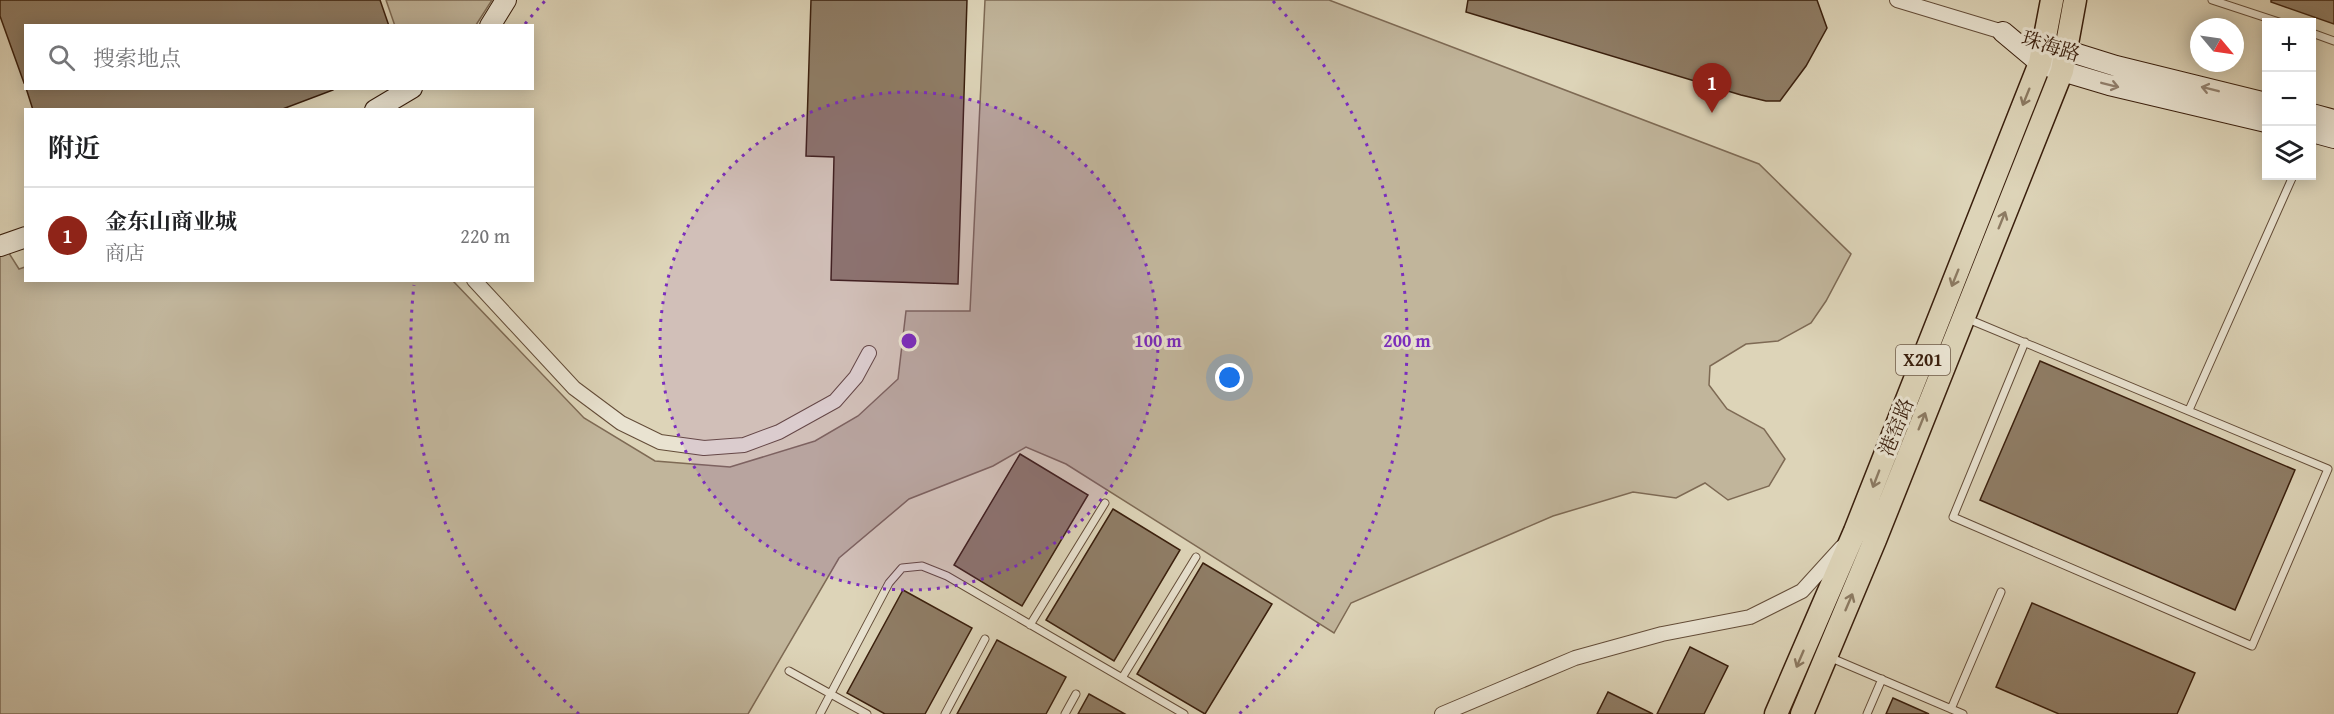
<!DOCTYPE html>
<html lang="zh">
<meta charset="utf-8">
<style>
:root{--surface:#fff;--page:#f2f2f2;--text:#202124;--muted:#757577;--line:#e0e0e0;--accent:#8f2418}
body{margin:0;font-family:"Gentium Book Plus","Noto Serif SC",serif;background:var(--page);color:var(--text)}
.controls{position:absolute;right:18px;top:18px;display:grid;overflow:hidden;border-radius:0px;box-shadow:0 3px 15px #0003}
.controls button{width:54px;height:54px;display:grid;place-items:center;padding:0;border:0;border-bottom:2px solid var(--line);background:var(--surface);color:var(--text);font:30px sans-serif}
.compass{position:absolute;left:2190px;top:18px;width:54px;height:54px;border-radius:50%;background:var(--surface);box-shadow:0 3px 15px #0003;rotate:119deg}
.you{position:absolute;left:1230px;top:378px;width:21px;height:21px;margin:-15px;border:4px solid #fff;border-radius:50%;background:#1a73e8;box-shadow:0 0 0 9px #1a73e833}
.badge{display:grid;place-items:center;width:39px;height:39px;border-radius:50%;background:var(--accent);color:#fff;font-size:20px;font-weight:700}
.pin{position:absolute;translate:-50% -50px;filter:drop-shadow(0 2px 3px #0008)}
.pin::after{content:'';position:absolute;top:32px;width:21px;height:18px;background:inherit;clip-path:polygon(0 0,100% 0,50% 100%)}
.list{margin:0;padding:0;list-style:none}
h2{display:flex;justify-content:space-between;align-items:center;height:78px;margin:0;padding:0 24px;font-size:26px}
h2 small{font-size:20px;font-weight:400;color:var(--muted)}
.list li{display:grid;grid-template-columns:39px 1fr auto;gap:18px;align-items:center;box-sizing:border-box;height:96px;padding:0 24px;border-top:2px solid var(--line)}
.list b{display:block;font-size:22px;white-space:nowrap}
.list p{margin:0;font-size:20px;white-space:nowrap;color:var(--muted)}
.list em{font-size:20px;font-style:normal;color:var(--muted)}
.icon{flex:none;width:33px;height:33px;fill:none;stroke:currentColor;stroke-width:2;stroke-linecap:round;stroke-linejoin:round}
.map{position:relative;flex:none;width:2334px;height:714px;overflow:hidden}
.search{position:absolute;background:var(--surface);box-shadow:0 3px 15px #0003;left:24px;top:24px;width:510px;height:66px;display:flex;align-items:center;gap:15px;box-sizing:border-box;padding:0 21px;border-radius:0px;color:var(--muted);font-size:22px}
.panel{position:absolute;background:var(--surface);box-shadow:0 3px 15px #0003;left:24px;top:108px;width:510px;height:174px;border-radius:0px}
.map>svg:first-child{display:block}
.green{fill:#c1b59b;stroke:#7e6a54;stroke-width:1.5}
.building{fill:#8f7d66;stroke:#3a1f0d;stroke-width:1.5}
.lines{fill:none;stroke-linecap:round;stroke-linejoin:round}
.lane-casing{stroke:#634c38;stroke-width:9}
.street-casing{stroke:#634c38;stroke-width:16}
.secondary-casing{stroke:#3a1f0d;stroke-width:22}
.primary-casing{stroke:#3a1f0d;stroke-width:25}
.lane{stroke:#e9e3d1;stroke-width:7}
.street{stroke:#e9e3d1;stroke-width:14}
.secondary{stroke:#e9e3d1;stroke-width:20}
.primary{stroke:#ddd4b8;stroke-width:22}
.oneway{stroke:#92816f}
.oneway2{stroke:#8c7a62}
.ring{fill:none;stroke:#7b2cbf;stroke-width:3;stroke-dasharray:3 6}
.labels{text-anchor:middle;stroke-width:6;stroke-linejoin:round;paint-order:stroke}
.shield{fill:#e9e3d1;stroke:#6e5a48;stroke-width:1.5}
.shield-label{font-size:18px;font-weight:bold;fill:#3a1f0d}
.street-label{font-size:20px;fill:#3a1f0d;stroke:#e9e3d1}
.centre{fill:#7b2cbf;stroke:#e9e3d1;stroke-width:3}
.ring-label{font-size:18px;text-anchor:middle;font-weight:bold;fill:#7b2cbf;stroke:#e9e3d1;stroke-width:6;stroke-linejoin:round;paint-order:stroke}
</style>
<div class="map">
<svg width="2334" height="714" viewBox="0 0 2334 714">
<rect width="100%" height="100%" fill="#ddd4b8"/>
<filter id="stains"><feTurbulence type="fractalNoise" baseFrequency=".00333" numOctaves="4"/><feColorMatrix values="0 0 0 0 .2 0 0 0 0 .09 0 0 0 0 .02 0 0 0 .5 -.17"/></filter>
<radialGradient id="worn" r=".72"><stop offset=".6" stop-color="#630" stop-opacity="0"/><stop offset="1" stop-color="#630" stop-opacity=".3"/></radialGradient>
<path class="green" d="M386,0H492L476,25L395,26Z
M985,0H1329L1759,164L1851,254L1826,301L1811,323L1778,341L1746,344L1710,366L1709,385L1727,409L1764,429L1785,459L1769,486L1728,500L1705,483L1676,498L1633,492L1553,516L1351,603L1334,633L1066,464L1026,447L993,466L909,499L839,558L748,714H0V239L19,269L25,267L26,280L453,281L584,418L655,461L730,467L815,441L858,416L898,379L906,311H970Z"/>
<path class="building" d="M0,0H380L389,26H26V82L24,83L0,16Z
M811,0H967L958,284L831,280L834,157L806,156Z
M1468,0H1817L1827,28L1806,66L1780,101H1766L1741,95L1466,12Z
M2271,0H2334V24L2271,2Z
M26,88H333V90L280,110H33Z
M2040,361L2295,470L2235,610L1980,500Z
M1020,454L1088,495L1022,606L954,565Z
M1113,509L1180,550L1114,661L1046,620Z
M1203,563L1272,604L1205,714L1137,674Z
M903,590L972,628L925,714H885L847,693Z
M2032,603L2195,673L2177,714H2059L1996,687Z
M997,640L1066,677L1046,714H957Z
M1690,647L1728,666L1704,714H1657Z
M1608,692L1653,714H1597Z
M1089,694L1125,714H1078Z
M1893,698L1929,714H1886Z"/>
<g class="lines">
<defs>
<path id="lane" d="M2212,0L2279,22
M2312,33L2334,41
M1968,319C2088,368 2208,418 2328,469L2252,646L1953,517L2025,342
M2189,410L2293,176
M1030,625L1105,503
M1829,657L1963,714
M789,671L867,714
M1122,678L1196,557
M1951,709L2001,592
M820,714L889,583L902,568L922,566L947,576L1184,714
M945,714L985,639
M1065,714L1076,694
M1867,714L1882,679"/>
<path id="street" d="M1897,0L2003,32
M474,280L574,388L621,423L660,442L704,448L744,445L779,432L835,401L856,377L869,353
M1442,714L1575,658L1662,634L1750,617L1802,591L1842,547"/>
<path id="secondary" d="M490,26L506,0
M2003,32L2040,63L2062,71L2109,85L2266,122
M2052,46L2116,66L2266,103
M375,110L412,88
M2312,114L2334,120
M2312,132L2334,138
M0,246L26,237"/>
<path id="primary" d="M1776,714L1855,531L2040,63L2052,0
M1802,714L1875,540L2062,71L2075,0"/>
</defs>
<use href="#lane" class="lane-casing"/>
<use href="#street" class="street-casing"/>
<use href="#secondary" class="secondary-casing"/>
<use href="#primary" class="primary-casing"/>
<use href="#lane" class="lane"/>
<use href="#street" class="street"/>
<use href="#secondary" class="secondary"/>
<use href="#primary" class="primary"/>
</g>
<defs><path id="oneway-shaft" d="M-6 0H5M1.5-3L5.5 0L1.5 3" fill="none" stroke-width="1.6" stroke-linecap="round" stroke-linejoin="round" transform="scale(1.5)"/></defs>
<g class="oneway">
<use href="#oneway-shaft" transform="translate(2110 85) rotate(14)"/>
<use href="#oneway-shaft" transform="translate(2210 89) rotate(-166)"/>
</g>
<g class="oneway2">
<use href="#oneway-shaft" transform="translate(2026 97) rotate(112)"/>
<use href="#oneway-shaft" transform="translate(2002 220) rotate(-68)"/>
<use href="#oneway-shaft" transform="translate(1955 278) rotate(112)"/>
<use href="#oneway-shaft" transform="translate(1922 421) rotate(-68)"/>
<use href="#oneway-shaft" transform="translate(1876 479) rotate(111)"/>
<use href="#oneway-shaft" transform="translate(1849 602) rotate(-67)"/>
<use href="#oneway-shaft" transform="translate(1800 659) rotate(113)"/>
</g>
<circle cx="909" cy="341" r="249" fill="#7b2cbf" fill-opacity=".12"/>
<g class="ring">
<circle cx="909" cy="341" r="249"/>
<path d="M579 714A498 498 0 0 1 414 285M525 24A498 498 0 0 1 545 1M1273 1A498 498 0 0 1 1239 714"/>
</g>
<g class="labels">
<rect class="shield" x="1896" y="345" width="54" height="30" rx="4.5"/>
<g class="shield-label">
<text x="1923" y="366">X201</text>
</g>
<g class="street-label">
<text transform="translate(2051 46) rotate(17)" y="7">珠海路</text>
<text transform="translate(1896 427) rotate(-68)" y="7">港窑路</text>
</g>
</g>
<circle cx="909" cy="341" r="9" class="centre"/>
<g class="ring-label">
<text x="1158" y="347">100 m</text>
<text x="1407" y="347">200 m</text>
</g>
<rect width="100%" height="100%" filter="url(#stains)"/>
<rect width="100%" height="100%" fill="url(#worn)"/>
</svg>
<div class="controls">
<button>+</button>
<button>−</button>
<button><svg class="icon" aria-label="layers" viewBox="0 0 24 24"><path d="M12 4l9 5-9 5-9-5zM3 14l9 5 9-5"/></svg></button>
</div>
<svg class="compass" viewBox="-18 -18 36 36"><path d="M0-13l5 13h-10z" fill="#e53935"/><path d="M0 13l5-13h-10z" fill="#757577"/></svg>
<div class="you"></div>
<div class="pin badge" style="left:1712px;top:113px">1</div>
<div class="search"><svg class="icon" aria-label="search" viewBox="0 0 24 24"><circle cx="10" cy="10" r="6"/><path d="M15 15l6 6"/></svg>搜索地点</div>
<section class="panel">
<h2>附近<small></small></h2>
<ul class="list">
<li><span class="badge">1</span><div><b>金东山商业城</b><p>商店</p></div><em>220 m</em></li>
</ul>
</section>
</div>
